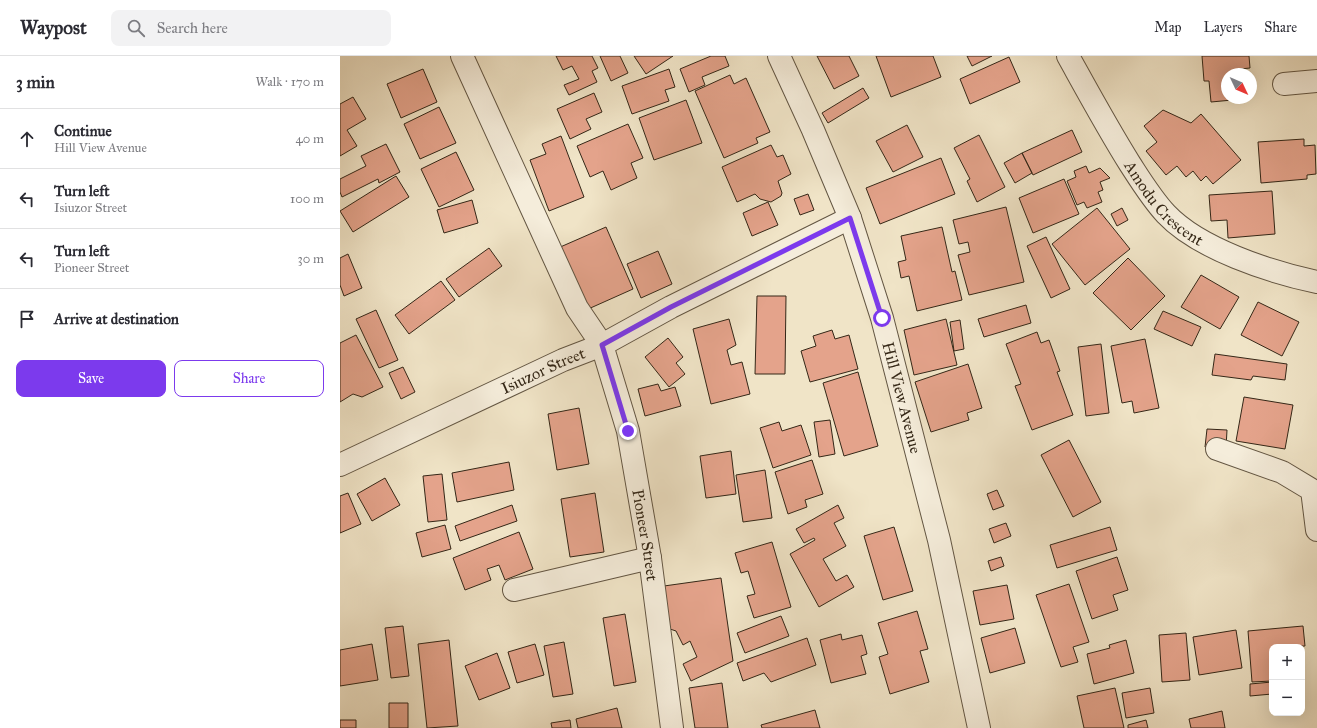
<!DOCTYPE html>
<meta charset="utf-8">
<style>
:root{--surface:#fff;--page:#f2f2f3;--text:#2b2b33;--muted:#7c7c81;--line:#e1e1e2;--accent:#7c3aed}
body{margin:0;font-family:"IM FELL Great Primer",serif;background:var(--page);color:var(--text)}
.controls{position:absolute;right:12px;bottom:12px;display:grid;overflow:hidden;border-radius:8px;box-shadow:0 4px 16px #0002}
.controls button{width:36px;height:36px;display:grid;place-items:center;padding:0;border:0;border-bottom:1px solid var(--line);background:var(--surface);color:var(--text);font:20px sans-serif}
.compass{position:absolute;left:881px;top:12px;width:36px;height:36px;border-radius:50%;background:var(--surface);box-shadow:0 4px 16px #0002;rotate:134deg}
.stop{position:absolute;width:12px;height:12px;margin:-9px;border:3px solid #7c3aed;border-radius:50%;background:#fff}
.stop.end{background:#7c3aed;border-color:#fff;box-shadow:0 1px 4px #0008}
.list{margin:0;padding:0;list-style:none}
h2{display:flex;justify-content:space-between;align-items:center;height:52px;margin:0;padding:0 16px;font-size:17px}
h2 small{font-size:13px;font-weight:400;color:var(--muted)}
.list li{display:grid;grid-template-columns:26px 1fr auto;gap:12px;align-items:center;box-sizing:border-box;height:60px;padding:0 16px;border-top:1px solid var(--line)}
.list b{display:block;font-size:15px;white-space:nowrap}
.list p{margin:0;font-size:13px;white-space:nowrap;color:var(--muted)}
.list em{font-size:13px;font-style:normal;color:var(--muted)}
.actions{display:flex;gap:8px;padding:12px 16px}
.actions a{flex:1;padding:9px 0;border:1px solid var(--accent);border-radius:8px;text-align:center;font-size:14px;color:var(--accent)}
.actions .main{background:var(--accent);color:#fff}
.icon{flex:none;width:22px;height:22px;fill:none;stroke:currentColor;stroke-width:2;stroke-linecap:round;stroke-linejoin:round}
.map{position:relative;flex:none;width:977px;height:672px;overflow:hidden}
header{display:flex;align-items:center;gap:24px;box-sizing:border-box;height:56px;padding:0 20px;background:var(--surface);border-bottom:1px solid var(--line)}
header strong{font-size:19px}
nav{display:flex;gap:22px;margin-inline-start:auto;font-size:14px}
.search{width:280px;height:36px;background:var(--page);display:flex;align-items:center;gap:10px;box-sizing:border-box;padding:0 14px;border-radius:8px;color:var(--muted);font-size:15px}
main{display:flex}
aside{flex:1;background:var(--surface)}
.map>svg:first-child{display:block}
.building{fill:#e4a38b;stroke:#342717}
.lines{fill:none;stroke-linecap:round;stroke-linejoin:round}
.minor-casing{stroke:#635643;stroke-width:24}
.minor{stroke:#f5eddb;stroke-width:22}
.route{stroke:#7c3aed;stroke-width:5}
.labels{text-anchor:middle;stroke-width:3.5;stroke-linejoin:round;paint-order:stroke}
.street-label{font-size:16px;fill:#342717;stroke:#f5eddb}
</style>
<header>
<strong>Waypost</strong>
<div class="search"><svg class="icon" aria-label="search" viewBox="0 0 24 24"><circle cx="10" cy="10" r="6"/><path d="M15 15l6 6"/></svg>Search here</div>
<nav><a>Map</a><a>Layers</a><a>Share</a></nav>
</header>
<main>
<aside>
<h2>3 min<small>Walk · 170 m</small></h2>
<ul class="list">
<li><svg class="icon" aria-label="ahead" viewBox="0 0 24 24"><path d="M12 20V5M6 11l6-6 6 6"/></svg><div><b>Continue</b><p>Hill View Avenue</p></div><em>40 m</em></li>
<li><svg class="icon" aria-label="left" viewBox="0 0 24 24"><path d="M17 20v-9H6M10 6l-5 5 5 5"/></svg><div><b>Turn left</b><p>Isiuzor Street</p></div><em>100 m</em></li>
<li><svg class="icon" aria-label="left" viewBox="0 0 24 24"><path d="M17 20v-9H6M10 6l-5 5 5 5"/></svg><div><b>Turn left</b><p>Pioneer Street</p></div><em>30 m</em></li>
<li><svg class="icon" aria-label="arrive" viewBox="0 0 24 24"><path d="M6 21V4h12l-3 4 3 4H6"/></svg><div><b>Arrive at destination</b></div></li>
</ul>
<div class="actions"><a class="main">Save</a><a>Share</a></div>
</aside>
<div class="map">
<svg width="977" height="672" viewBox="0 0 977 672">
<rect width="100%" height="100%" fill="#f0e4c7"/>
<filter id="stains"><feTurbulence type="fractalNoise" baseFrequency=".005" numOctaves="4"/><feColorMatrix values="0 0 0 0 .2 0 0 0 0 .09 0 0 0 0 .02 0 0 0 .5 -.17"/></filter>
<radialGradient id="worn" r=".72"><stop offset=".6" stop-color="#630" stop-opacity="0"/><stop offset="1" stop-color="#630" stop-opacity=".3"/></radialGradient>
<path class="building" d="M216,0H252L258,12L252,15L257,26L229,39L224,29L239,23L232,10L223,14Z
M260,0H280L288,17L271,25Z
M294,0H333L306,18Z
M371,0H385L389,10L362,21L365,29L349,36L340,13Z
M477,0H509L519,20L494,33Z
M536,0H593L601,21L551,41Z
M627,0H652L632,10Z
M862,0H909L910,12L900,13L901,18H887V42L903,43L871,46L869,25H864Z
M669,1L680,26L630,48L620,23Z
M83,13L97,46L61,62L47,28Z
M329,13L335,31L325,34L329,45L292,58L282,30Z
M390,19L394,28L406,22L430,76L416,82L418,87L384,102L355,35Z
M523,32L529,42L488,67L482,57Z
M254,37L262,56L246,63L251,73L230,83L217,53Z
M13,41L26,63L7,74L17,90L0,100V48Z
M346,44L362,87L314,104L299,62Z
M99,51L116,87L80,103L64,68Z
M823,54L851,67L861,58L901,104L873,128L866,120L861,125L853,115L846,121L837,110L826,119L806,95L817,86L804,70Z
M288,68L303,102L291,107L297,122L271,134L263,115L250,121L237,90Z
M567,69L583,101L553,116L536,85Z
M732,74L742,96L693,119L682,97Z
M639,79L665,131L637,146L627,125L630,123L614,92Z
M221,80L244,141L209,155L190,104L206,98L202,88Z
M964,83V90L975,89L976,118L967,119V123L921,127L918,86Z
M46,88L60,116L39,127L38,123L2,141L0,136V123L26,110L21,100Z
M431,89L437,101L443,99L451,118L438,125L442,137L441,140L431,146L420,143L415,138L397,146L382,111Z
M116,96L134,134L99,151L81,113Z
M682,97L692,117L675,127L664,107Z
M601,102L615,138L540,168L526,132Z
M746,110L749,117L760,112L770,122L760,126L763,134L758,136L762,146L747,152L744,146L737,149L727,125L736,121L734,115Z
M56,120L69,141L13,176L0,155Z
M724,123L739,158L693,177L679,142Z
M932,135L935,178L888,182L887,164L871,165L869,139Z
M468,138L474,154L460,159L454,143Z
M132,144L138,167L104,177L97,154Z
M428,146L438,169L412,180L403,157Z
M666,151L684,226L629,239L618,199L630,196L628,186L619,188L613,164Z
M757,152L790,193L745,229L712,188Z
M782,152L788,164L777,170L771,158Z
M266,171L293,233L246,254L218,192Z
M602,171L612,216L615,215L622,244L577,255L569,220L561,222L558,206L566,204L561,180Z
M706,181L730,233L711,242L687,190Z
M149,192L162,210L119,241L106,223Z
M318,195L332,228L301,242L287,208Z
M8,198L22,232L4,240L0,229V202Z
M788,202L825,240L791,274L753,237Z
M861,219L899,241L880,273L841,251Z
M101,225L115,244L69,278L55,259Z
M417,240H446L445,318H415Z
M918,246L959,266L942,300L901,279Z
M686,249L691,267L644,281L638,263Z
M36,254L58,304L39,312L16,263Z
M823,255L861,271L852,290L814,273Z
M389,263L396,289L387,294L391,309L402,306L410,338L371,348L353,273Z
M606,263L617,309L574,319L564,274Z
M620,264L624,293L614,295L610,266Z
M492,274L495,283L509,279L518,313L470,326L461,295L476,290L473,280Z
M697,276L701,287L709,284L720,315L717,316L733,359L692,374L675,330L681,328L666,288Z
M16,279L43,331L22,341L13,338L0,346V287Z
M328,282L343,301L336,307L345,318L329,331L305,301Z
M805,283L819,352L794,357L792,345L782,347L771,290Z
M761,288L769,357L746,360L738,291Z
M875,298L947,308L945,324L913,320L911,324L872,319Z
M628,308L642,352L627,357L629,364L591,376L575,326Z
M63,311L75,336L61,343L49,317Z
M518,316L538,390L504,400L483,327Z
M318,328L321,335L335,331L341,350L305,360L298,333Z
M904,341L953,349L945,393L896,385Z
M239,352L249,408L217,414L208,358Z
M490,364L495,398L479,401L474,366Z
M439,366L442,375L461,369L471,399L433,412L420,372Z
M867,373L887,374L886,392L865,391Z
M729,384L761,446L733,461L701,399Z
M391,395L396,438L366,442L360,400Z
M472,404L483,438L465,444L467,451L448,458L435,416Z
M169,406L174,434L117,446L112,417Z
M425,414L432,462L403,466L396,419Z
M102,418L107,464L88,466L83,420Z
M45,422L60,449L32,465L17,438Z
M657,434L664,450L653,454L647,438Z
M8,437L21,468L0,477V440Z
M255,437L264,496L230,501L221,443Z
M172,449L177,465L120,485L115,470Z
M498,449L504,462L494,467L506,490L483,503L496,525L507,519L514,531L479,551L450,498L475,484L474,482L464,487L456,473Z
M666,467L671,480L654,487L649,473Z
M105,469L111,493L82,501L76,477Z
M554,471L573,535L543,544L524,480Z
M770,471L777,494L717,512L710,489Z
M179,476L193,513L165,524L159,509L147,513L151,524L125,534L113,502Z
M432,486L451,551L414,562L407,540L415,538L408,515L401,517L395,497Z
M661,501L664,510L651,515L648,505Z
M777,501L788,534L773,539L778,554L752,563L736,515Z
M381,522L393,605L351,625L343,608L357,601L350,585L343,589L336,575L330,573L324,530Z
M729,528L749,586L733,591L738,606L721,611L696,539Z
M667,529L674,563L640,569L633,535Z
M577,555L588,593L580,595L589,626L550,638L539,601L548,598L538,567Z
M285,558L296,626L274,630L263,562Z
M441,560L449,580L405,597L397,577Z
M63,570L69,620L51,622L45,572Z
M963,570L965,590L932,591V625L912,626L908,575Z
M675,572L685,607L650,617L641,582Z
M896,574L902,612L859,619L853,581Z
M846,577L850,624L822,626L819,579Z
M501,578L502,584L522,579L527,598L521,600L526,618L491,627L480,584Z
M467,582L476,609L431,626L424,617L403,625L397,607Z
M109,584L118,670L87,672L78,588Z
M786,584L794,617L754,628L747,598L770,592L769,589Z
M224,586L233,638L213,641L204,590Z
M32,588L38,624L0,630V594Z
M195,588L204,619L177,627L168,596Z
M157,597L170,632L139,644L125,610Z
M932,626V638L910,640V628Z
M382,627L388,672H355L349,632Z
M775,632L784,672H744L737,640Z
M810,632L814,657L786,662L782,637Z
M49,647H68V672H49Z
M277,652L282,672H238L236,663Z
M475,654L480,672H422L421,669Z
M882,655L885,672H851L849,663Z
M0,664H16V672H0Z
M230,664L231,672H212L211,667Z
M806,664L808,672H788V669Z"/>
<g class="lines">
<defs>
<g id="minor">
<path id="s1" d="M122,0L237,252L262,289L288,375L310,502L332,672"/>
<path id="s2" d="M439,0L473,74L510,162L542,262L599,484L639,672"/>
<path id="s3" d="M728,0C748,36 768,73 790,108C801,125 812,143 826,158C859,193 930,216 977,226"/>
<path d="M944,28L977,25"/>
<path d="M877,393L942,416L972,434L977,474"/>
<path id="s4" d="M0,409L223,304L262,289L331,251L510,162"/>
<path d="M174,534L310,502"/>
</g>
</defs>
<use href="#minor" class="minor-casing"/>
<use href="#minor" class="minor"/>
</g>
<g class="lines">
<path class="route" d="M288,375L262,289L331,251L510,162L542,262"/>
</g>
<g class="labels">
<g class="street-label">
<text dy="6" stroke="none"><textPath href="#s3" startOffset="177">Amodu Crescent</textPath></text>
<text dy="6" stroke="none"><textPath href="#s4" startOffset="224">Isiuzor Street</textPath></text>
<text dy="6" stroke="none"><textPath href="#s2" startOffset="364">Hill View Avenue</textPath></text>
<text dy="6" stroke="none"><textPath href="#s1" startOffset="517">Pioneer Street</textPath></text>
</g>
</g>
<rect width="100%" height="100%" filter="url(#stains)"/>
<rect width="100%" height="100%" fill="url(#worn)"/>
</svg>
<div class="controls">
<button>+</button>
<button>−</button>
</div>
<svg class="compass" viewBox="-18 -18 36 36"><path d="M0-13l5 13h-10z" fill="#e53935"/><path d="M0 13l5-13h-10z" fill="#7c7c81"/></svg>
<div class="stop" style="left:542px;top:262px"></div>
<div class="stop end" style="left:288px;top:375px"></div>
</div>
</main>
